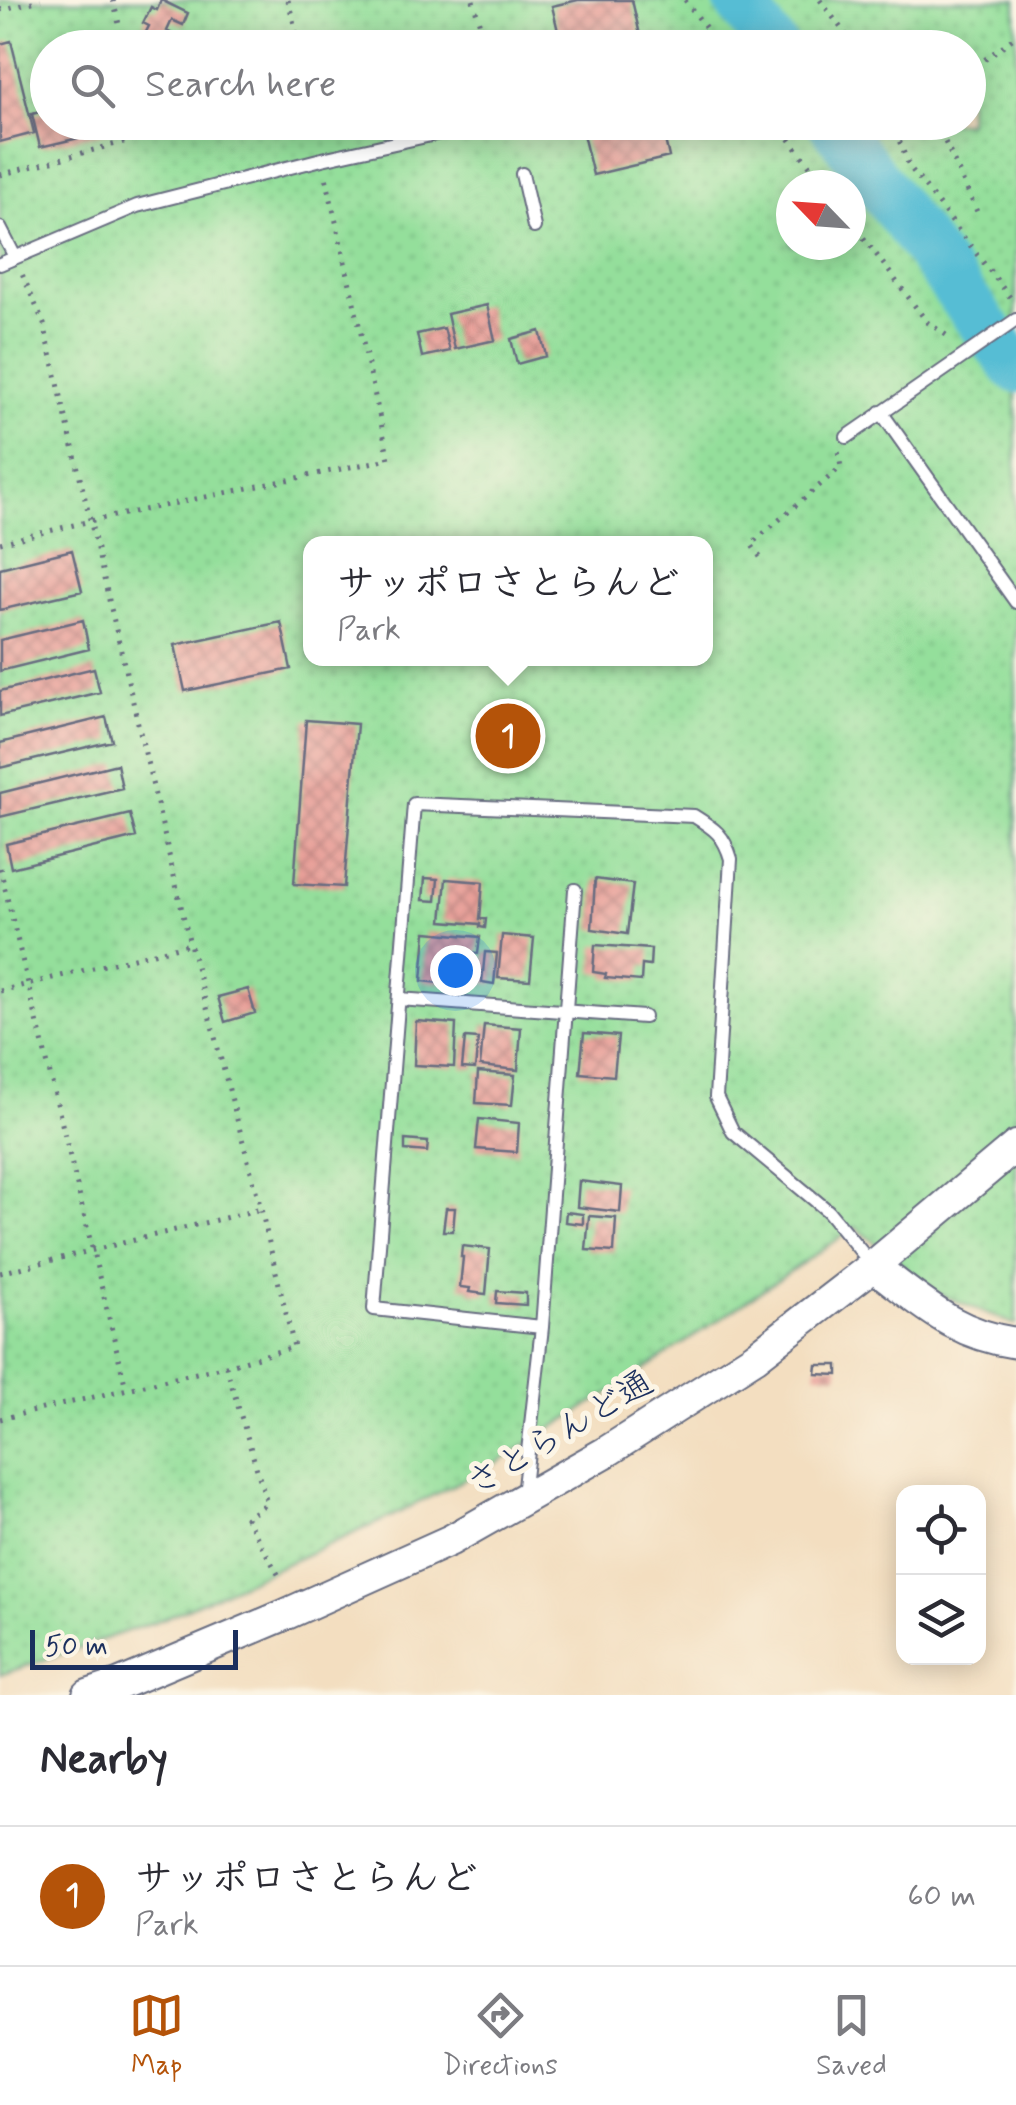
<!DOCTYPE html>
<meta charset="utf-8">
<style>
:root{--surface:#fff;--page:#f2f2f3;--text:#2b2b33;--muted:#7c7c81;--line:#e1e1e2;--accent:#b45309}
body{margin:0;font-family:Mynerve,"Klee One",sans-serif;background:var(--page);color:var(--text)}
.controls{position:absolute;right:30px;bottom:30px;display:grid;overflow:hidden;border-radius:20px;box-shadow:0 5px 25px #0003}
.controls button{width:90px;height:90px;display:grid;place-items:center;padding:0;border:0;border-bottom:2px solid var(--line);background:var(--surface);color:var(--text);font:50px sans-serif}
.compass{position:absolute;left:776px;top:170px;width:90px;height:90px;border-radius:50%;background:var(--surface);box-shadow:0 5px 25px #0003;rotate:295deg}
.scale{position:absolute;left:30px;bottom:25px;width:208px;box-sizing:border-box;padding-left:10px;border:5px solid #1b2f5e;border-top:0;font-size:28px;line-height:35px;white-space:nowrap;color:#1b2f5e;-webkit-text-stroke:8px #fcf5e5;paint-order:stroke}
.you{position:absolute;left:455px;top:970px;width:35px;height:35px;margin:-25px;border:8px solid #fff;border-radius:50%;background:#1a73e8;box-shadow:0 0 0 15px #1a73e833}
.badge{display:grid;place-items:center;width:65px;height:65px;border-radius:50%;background:var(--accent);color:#fff;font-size:32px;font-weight:700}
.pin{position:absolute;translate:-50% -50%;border:5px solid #fff;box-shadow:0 2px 10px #0006}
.popup{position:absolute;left:303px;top:536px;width:410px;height:130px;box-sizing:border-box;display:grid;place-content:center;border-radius:20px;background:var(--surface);filter:drop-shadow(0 2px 8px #0005);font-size:32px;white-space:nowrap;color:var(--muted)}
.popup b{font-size:38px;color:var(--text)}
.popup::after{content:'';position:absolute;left:50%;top:100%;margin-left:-20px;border:20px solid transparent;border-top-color:var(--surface)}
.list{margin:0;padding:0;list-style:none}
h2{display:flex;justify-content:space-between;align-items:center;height:130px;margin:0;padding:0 40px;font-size:42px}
h2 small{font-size:32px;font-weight:400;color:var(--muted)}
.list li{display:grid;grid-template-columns:65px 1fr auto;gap:30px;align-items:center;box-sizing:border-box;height:140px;padding:0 40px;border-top:2px solid var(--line)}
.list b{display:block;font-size:38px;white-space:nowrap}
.list p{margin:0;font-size:32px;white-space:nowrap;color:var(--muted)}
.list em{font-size:32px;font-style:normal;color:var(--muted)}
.icon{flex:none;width:55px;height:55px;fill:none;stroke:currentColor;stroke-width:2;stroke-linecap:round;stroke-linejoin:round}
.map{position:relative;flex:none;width:1016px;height:1695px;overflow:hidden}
.search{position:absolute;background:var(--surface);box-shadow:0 5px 25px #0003;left:30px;right:30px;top:30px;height:110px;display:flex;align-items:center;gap:25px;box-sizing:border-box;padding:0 35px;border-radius:55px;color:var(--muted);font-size:38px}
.sheet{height:270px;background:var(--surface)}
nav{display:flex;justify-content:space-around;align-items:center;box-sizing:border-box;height:140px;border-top:2px solid var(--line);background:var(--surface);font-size:28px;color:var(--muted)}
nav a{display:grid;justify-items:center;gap:5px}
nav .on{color:var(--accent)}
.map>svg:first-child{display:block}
.park{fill:url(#park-dots);stroke:#58877c;stroke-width:2.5;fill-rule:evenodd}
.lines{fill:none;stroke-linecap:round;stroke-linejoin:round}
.river{stroke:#56bdd4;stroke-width:50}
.building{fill:url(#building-cross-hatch)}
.service-casing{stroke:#676c80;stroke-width:16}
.tertiary-casing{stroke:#676c80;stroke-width:34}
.path{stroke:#676c80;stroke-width:5;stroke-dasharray:2.5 8;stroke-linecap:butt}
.service{stroke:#fff;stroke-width:12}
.tertiary{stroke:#fff;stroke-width:30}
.labels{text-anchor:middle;stroke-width:10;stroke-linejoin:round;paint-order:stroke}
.street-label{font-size:35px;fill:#1b2f5e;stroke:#fcf5e5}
</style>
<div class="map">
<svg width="1016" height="1695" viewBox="0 0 1016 1695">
<defs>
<pattern id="park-dots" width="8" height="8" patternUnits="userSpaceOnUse" patternTransform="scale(2.5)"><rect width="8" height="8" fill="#94df9b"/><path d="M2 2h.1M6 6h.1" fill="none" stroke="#7fc088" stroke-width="1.8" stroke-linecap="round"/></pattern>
<pattern id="building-cross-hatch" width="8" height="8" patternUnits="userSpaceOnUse" patternTransform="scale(2.5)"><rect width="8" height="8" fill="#e89f98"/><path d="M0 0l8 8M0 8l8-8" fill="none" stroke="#bb827f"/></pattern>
</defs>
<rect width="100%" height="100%" fill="#fcf5e5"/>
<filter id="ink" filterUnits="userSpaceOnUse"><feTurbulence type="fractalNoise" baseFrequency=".01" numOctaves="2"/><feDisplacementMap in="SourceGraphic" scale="20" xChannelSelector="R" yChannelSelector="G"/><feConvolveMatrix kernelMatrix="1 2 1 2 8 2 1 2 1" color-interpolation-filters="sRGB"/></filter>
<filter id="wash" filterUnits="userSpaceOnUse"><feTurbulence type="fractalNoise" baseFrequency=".0048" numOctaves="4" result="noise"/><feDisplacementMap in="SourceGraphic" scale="40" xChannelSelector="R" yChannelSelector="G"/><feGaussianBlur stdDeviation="2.25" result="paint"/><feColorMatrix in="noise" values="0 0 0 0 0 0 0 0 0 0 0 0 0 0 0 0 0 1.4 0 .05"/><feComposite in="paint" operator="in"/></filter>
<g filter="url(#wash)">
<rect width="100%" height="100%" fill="#f3dec0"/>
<path class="park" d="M0,0H1016V1325L934,1292L856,1227L614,1390L498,1462L390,1517L165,1618L0,1675ZM48,48H968V122H48ZM791,185H851V245H791ZM310,544H706V658H310Z"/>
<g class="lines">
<path class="river" d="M738,0L774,48
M832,122L1016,368"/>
</g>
<g id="blocks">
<path class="building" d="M161,0L188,13L183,25L172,20L167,31L178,37L173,48H168L144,36L149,26L143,23L151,7L157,10Z
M578,0H632L643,48H562L552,6Z
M11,41L34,133L0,142V44Z
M48,110V122H121L122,128L40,147L32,114Z
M580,122H661L669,157L593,175Z
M487,305L495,340L455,349L447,314Z
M444,328L450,351L422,357L417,334Z
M540,331L546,356L517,364L511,339Z
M72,550L82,591L0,610V568Z
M83,620L89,649L0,671V640Z
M281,622L291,669L185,691L175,645Z
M94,668L100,692L0,716V691Z
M106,717L112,741L0,768V743Z
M306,720L357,724L344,887L294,884Z
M117,764L122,788L0,817V793Z
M130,814L136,837L11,868L6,844Z
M425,878L438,879L436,901L423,900Z
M446,879L483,882L480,919H486L485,928L480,927V924L442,921Z
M595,879L633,884L627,934L592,929Z
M426,932L480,937L478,954L467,953L465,980L441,978V983L422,981Z
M502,935L534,938L530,980L498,978Z
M595,945L651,949L650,966L642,965L641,981L605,978L606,974L593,972Z
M485,952L497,953L494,984L482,982Z
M248,989L255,1013L225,1022L218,997Z
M416,1021L456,1024L454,1067L414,1065Z
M484,1025L521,1028L518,1070L480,1066Z
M584,1033L618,1036L614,1076L580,1073Z
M465,1038L478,1039L475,1069L462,1068Z
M478,1072L515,1075L512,1105L476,1103Z
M479,1119L519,1123L517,1152L476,1149Z
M405,1140L428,1142L427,1152L405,1150Z
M579,1181L622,1186L620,1212L577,1207Z
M446,1208H455L453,1231H443Z
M566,1212L583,1214V1224L565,1222Z
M589,1216L616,1218L614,1252L586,1250Z
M462,1246L490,1249L486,1294L469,1292L470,1288L460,1287L463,1257H461Z
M497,1291L526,1293V1305L496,1303Z
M817,1365H838V1375L816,1374Z"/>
</g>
</g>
<g filter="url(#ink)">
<use href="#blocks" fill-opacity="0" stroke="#676c80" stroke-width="2.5"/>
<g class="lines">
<defs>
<path id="service" d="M522,174L534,227
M0,228L15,257
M0,264L137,206L322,159L440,133
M881,412L1016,602
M847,437L1016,320
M399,999L644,1017
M542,1327L374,1309L414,804L694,816C715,829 724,835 731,859L716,1097L733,1132L828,1211L873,1266
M523,1496L542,1327L575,890"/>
<path id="tertiary" d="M873,1266C922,1302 953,1334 1016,1343
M88,1695L118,1685L282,1616L451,1540L606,1452L755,1357L873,1266L1016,1146"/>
</defs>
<use href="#service" class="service-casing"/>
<use href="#tertiary" class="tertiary-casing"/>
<path class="path" d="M113,0L125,48
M288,0L300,48
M473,0L486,47
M685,0L721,48
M820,0L856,48
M0,10L41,0
M968,72L1016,36
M143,122L146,136
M777,122L824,185
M892,122L909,166L1013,301
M941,122V133L979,216
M0,175L146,136L207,122
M851,221L927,322L952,339
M0,543L90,521L389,459L326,177
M760,557L751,544L841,467L838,451
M0,868L126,1388
M0,991L190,944
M0,1273L261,1209
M226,1366L267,1503L246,1518L282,1581
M0,1419L226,1366L294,1347L261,1209L190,944L44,324L22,274"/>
<use href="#service" class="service"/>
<use href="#tertiary" class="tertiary"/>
</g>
</g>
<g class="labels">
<g class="street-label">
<text transform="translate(559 1432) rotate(-31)" y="12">さとらんど通</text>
</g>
</g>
</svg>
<div class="controls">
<button><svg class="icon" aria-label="locate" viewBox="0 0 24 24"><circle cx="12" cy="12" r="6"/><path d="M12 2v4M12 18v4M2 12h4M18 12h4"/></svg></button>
<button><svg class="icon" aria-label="layers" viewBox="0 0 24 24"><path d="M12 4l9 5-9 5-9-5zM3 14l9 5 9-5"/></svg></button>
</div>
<svg class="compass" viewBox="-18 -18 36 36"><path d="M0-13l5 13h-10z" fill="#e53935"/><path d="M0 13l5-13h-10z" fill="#7c7c81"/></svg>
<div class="scale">50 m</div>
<div class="you"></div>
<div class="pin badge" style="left:508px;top:736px">1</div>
<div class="popup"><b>サッポロさとらんど</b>Park</div>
<div class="search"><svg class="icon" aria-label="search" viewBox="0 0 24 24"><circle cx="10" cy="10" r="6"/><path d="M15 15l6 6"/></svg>Search here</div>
</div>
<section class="sheet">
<h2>Nearby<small></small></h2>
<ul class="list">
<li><span class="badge">1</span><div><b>サッポロさとらんど</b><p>Park</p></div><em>60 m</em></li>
</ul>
</section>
<nav>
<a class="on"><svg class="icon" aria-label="map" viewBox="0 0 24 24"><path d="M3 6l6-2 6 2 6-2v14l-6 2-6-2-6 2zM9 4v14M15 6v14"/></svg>Map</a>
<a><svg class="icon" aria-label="directions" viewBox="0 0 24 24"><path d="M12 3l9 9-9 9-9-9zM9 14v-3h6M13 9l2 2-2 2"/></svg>Directions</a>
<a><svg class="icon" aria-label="saved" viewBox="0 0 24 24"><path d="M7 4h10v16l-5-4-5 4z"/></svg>Saved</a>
</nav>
